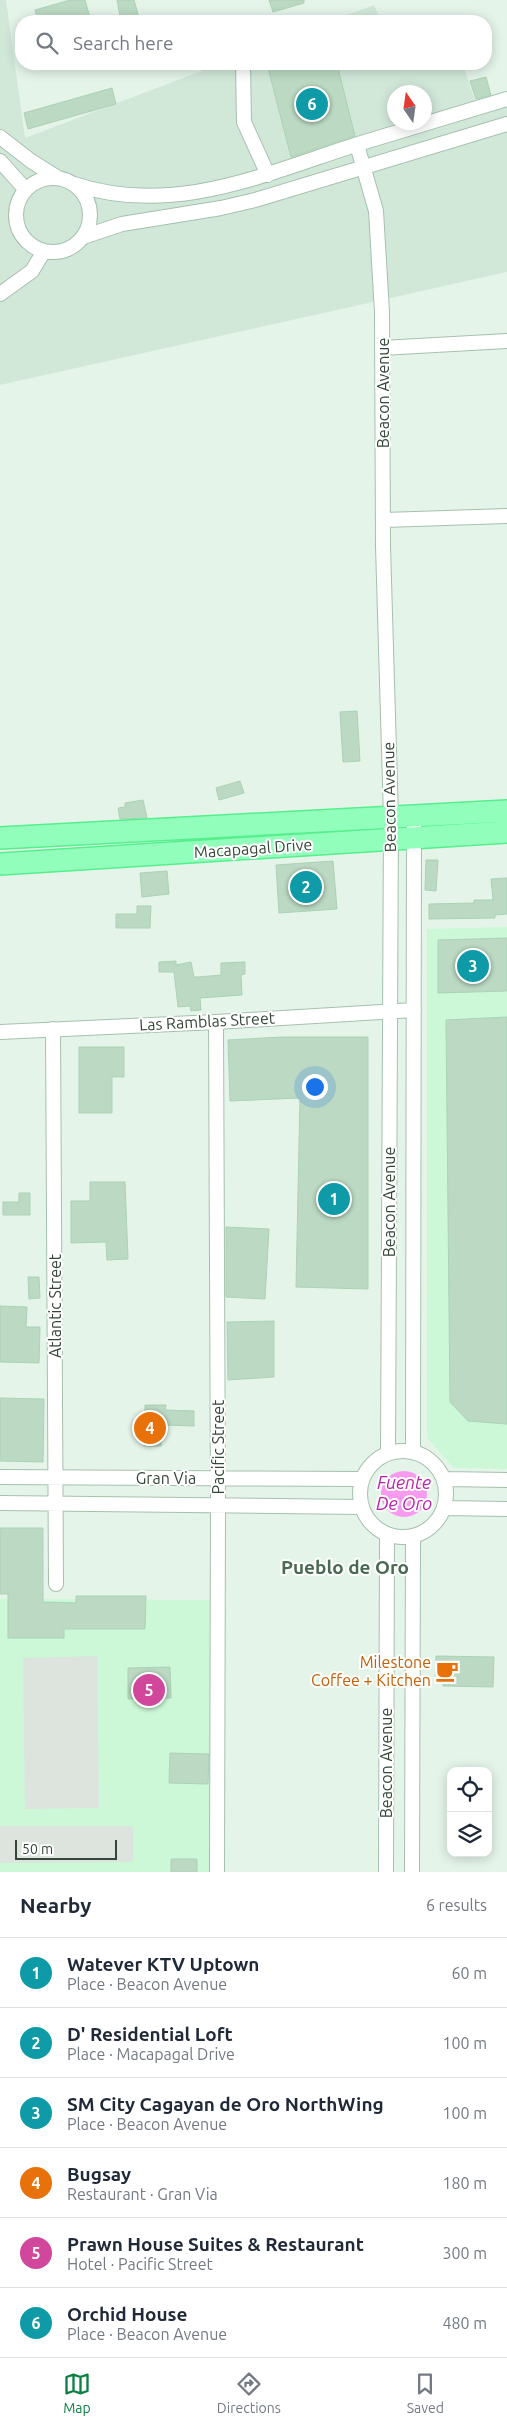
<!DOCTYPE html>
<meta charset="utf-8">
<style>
:root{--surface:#fff;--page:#f6f6f7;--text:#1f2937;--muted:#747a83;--line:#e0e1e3;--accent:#0b8043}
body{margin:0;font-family:Ubuntu,sans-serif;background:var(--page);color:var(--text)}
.controls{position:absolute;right:15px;bottom:15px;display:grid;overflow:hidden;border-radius:10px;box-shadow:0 2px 12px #0003}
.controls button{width:45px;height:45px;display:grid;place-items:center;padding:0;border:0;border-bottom:1px solid var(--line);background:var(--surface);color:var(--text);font:25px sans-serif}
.compass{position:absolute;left:387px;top:85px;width:45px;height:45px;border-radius:50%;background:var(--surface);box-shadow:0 2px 12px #0003;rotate:347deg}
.scale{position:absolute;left:15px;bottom:12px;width:102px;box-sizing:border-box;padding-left:5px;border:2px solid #334638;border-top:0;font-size:14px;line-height:18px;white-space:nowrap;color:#334638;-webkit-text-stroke:4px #fff;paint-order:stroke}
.you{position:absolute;left:314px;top:1086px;width:18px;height:18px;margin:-12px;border:4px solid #fff;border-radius:50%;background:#1a73e8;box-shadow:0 0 0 8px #1a73e833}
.badge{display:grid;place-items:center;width:32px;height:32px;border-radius:50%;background:var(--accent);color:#fff;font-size:16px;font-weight:700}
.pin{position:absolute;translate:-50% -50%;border:2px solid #fff;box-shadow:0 1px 5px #0006}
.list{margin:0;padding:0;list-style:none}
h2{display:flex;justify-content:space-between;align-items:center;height:65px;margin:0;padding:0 20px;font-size:21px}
h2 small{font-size:16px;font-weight:400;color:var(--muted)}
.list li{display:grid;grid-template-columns:32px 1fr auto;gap:15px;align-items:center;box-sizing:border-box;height:70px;padding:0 20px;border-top:1px solid var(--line)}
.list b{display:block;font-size:19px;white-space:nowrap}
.list p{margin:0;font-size:16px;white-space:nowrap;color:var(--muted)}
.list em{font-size:16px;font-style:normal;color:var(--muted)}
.icon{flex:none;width:28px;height:28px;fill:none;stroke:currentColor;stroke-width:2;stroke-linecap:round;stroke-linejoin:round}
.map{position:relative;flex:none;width:507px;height:1872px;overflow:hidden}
.search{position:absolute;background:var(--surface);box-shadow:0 2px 12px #0003;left:15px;right:15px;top:15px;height:55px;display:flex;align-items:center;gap:12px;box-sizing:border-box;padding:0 18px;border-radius:20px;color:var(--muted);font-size:19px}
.sheet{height:485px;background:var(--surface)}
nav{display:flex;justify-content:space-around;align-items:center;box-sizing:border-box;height:70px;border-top:1px solid var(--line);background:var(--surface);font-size:14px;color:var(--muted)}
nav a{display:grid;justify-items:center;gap:2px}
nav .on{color:var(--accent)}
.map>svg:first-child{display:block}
.residential{fill:#d1e8d9;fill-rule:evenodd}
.commercial{fill:#ccf8d7}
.parking{fill:#dde4de}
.water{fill:#f79af0}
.building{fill:#bbd9c3;stroke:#abd2b5}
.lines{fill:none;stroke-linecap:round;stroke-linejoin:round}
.minor-casing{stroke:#a6c0ae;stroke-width:16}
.primary-casing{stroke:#57ee8e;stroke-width:24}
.minor{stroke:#fff;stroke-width:14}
.primary{stroke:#91ffbb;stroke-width:21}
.labels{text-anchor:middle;stroke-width:4;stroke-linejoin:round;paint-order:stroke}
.street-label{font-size:16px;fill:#334638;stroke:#fff}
.food-label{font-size:16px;fill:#c56008;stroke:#fff;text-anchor:end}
.water-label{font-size:18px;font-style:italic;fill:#bb23ae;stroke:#fff}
.quarter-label{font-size:19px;font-weight:bold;fill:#496a52;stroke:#fff}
</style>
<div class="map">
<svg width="507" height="1872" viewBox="0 0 507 1872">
<rect width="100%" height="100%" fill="#e4f4e9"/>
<path class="residential" d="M0,0H6L25,138L220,64H463L476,103L507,93V272L0,385ZM394,92H424V122H394Z
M374,5L381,21H331Z"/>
<path class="commercial" d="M507,927V1469L454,1468L427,1438V929Z
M0,1599L211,1600L210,1872H0Z"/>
<path class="parking" d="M97,1656L99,1808L25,1809L23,1658Z
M0,1826H133V1862L0,1863Z"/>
<path class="water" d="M381 1494a23 23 0 1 1 46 0a23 23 0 1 1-46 0Z"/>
<path class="building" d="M70,0H85L91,21H59V18L38,21L35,10Z
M117,0H134L140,21H121Z
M269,0H304V3L273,12Z
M267,64H337L355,136L291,157Z
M486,77L491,95L476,99L470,81Z
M112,88L116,104L28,129L24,113Z
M357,711L360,761L343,762L340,712Z
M240,781L244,793L219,800L216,788Z
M143,800L147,818L120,819L118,808L125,807V803Z
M426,860H438L436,891L425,890Z
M333,861L337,909L279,913L276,865Z
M167,871L169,894L142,897L140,873Z
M507,878V914L495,915V918L429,919V904L474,903V900H493L491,879Z
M137,906H151L150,928H116V914H137Z
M507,938V991L438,993V940Z
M176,961V965L191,962L194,977H198L221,975V963L245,962V974L241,975L242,995L200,998L201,1010L191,1011L190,1006L178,1007L174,972H159V962Z
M507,1017V1424L468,1421L450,1402L446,1020Z
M282,1037H368V1289L296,1287L300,1098L230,1101L228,1040Z
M79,1047H124V1077H112V1113H79Z
M90,1182H125L128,1259L107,1260L106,1242L71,1243V1201H90Z
M19,1193H30V1215H3V1202H19Z
M226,1227L269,1229L265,1299L226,1297Z
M28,1277H39L40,1298L29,1299Z
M0,1306L27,1307L26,1327H40L39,1363L0,1362Z
M274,1321V1377L228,1380L227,1322Z
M0,1398L44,1399L43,1462L0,1461Z
M145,1405H166L165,1410L194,1411V1426L162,1425L161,1446H144Z
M0,1528H43V1602L76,1603V1596H146L145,1629H64V1638H8V1594H0Z
M436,1656L494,1657L493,1687L443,1686V1680H435Z
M170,1667L171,1698L128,1699V1668Z
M170,1753L209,1754L208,1784L169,1783Z
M171,1859H197V1872H171Z"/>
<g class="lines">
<defs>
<path id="minor" d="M243,64L244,122L268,175
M0,137L31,161L58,178
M357,145L376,211L382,312L383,546L391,818L388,1453
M0,161L26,190
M16 215a37 37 0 1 1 74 0a37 37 0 1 1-74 0Z
M74,184C172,217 265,174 358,144C407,129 457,114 507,99
M83,237L122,224L221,208L255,200L507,124
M0,294L32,271L44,251
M382,348L507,341
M384,520L507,516
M216,1022L218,1506L217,1872
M53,1029L56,1584
M0,1032L216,1022L414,1010
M360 1494a43 43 0 1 1 86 0a43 43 0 1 1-86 0Z
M413,1452L414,817
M0,1477L362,1479
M444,1479L507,1480
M0,1503L362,1507
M444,1508L507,1509
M386,1872L387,1534
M412,1872L413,1536"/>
<path id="primary" d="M0,838L507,811
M0,864L507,832"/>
</defs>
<use href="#minor" class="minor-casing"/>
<use href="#primary" class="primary-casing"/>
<use href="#minor" class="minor"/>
<use href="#primary" class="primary"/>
</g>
<defs>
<symbol id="cafe-bare" viewBox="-9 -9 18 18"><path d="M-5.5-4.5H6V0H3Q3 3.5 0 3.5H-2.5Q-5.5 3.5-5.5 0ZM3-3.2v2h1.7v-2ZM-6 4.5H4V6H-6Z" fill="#e8710a" stroke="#fff" stroke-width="2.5" paint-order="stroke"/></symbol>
</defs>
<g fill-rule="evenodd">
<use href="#cafe-bare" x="431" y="1655" width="32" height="32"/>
</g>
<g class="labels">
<g class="street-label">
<text transform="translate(383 393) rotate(-90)" y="6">Beacon Avenue</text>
<text transform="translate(389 797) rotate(-91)" y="6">Beacon Avenue</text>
<text transform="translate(253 848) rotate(-4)" y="6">Macapagal Drive</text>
<text transform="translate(207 1021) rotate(-3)" y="6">Las Ramblas Street</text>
<text transform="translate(389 1202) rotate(-90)" y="6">Beacon Avenue</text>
<text transform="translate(55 1306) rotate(-90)" y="6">Atlantic Street</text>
<text transform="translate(218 1447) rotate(-90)" y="6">Pacific Street</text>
<text x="166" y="1484">Gran Via</text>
<text transform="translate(386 1763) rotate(-90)" y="6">Beacon Avenue</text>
</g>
<g class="food-label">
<text x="431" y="1668">Milestone<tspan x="431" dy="18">Coffee + Kitchen</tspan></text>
</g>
<g class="water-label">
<text x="404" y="1489">Fuente<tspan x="404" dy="21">De Oro</tspan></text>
</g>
<g class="quarter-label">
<text x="345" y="1574">Pueblo de Oro</text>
</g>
</g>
</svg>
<div class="controls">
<button><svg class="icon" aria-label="locate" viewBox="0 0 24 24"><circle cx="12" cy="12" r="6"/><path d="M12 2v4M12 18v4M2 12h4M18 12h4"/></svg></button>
<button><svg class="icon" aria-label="layers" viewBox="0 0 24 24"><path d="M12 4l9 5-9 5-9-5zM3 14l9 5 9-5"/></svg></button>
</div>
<svg class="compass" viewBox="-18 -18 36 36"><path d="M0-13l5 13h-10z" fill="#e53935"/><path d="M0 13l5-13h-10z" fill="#747a83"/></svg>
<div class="scale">50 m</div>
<div class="you"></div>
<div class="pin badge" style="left:334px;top:1199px;background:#0f9aa8">1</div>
<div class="pin badge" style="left:306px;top:887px;background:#0f9aa8">2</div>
<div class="pin badge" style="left:473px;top:966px;background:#0f9aa8">3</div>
<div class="pin badge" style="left:150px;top:1428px;background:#e8710a">4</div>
<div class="pin badge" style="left:149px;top:1690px;background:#d1479c">5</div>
<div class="pin badge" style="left:312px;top:104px;background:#0f9aa8">6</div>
<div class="search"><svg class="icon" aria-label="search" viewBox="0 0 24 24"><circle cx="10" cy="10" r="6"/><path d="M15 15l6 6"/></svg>Search here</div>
</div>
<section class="sheet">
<h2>Nearby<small>6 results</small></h2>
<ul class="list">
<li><span class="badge" style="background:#0f9aa8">1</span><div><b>Watever KTV Uptown</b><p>Place · Beacon Avenue</p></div><em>60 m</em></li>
<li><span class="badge" style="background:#0f9aa8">2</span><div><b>D' Residential Loft</b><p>Place · Macapagal Drive</p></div><em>100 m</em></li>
<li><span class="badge" style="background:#0f9aa8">3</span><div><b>SM City Cagayan de Oro NorthWing</b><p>Place · Beacon Avenue</p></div><em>100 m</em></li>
<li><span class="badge" style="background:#e8710a">4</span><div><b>Bugsay</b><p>Restaurant · Gran Via</p></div><em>180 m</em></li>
<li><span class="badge" style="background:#d1479c">5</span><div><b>Prawn House Suites &amp; Restaurant</b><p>Hotel · Pacific Street</p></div><em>300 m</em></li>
<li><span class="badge" style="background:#0f9aa8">6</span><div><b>Orchid House</b><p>Place · Beacon Avenue</p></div><em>480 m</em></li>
</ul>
</section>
<nav>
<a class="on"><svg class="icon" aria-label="map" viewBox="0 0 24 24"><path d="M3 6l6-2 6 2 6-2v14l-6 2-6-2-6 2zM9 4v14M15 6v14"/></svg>Map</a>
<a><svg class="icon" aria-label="directions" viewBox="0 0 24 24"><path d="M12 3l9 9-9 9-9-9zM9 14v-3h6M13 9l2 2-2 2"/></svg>Directions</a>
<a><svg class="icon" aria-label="saved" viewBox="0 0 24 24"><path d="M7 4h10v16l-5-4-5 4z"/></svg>Saved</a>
</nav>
